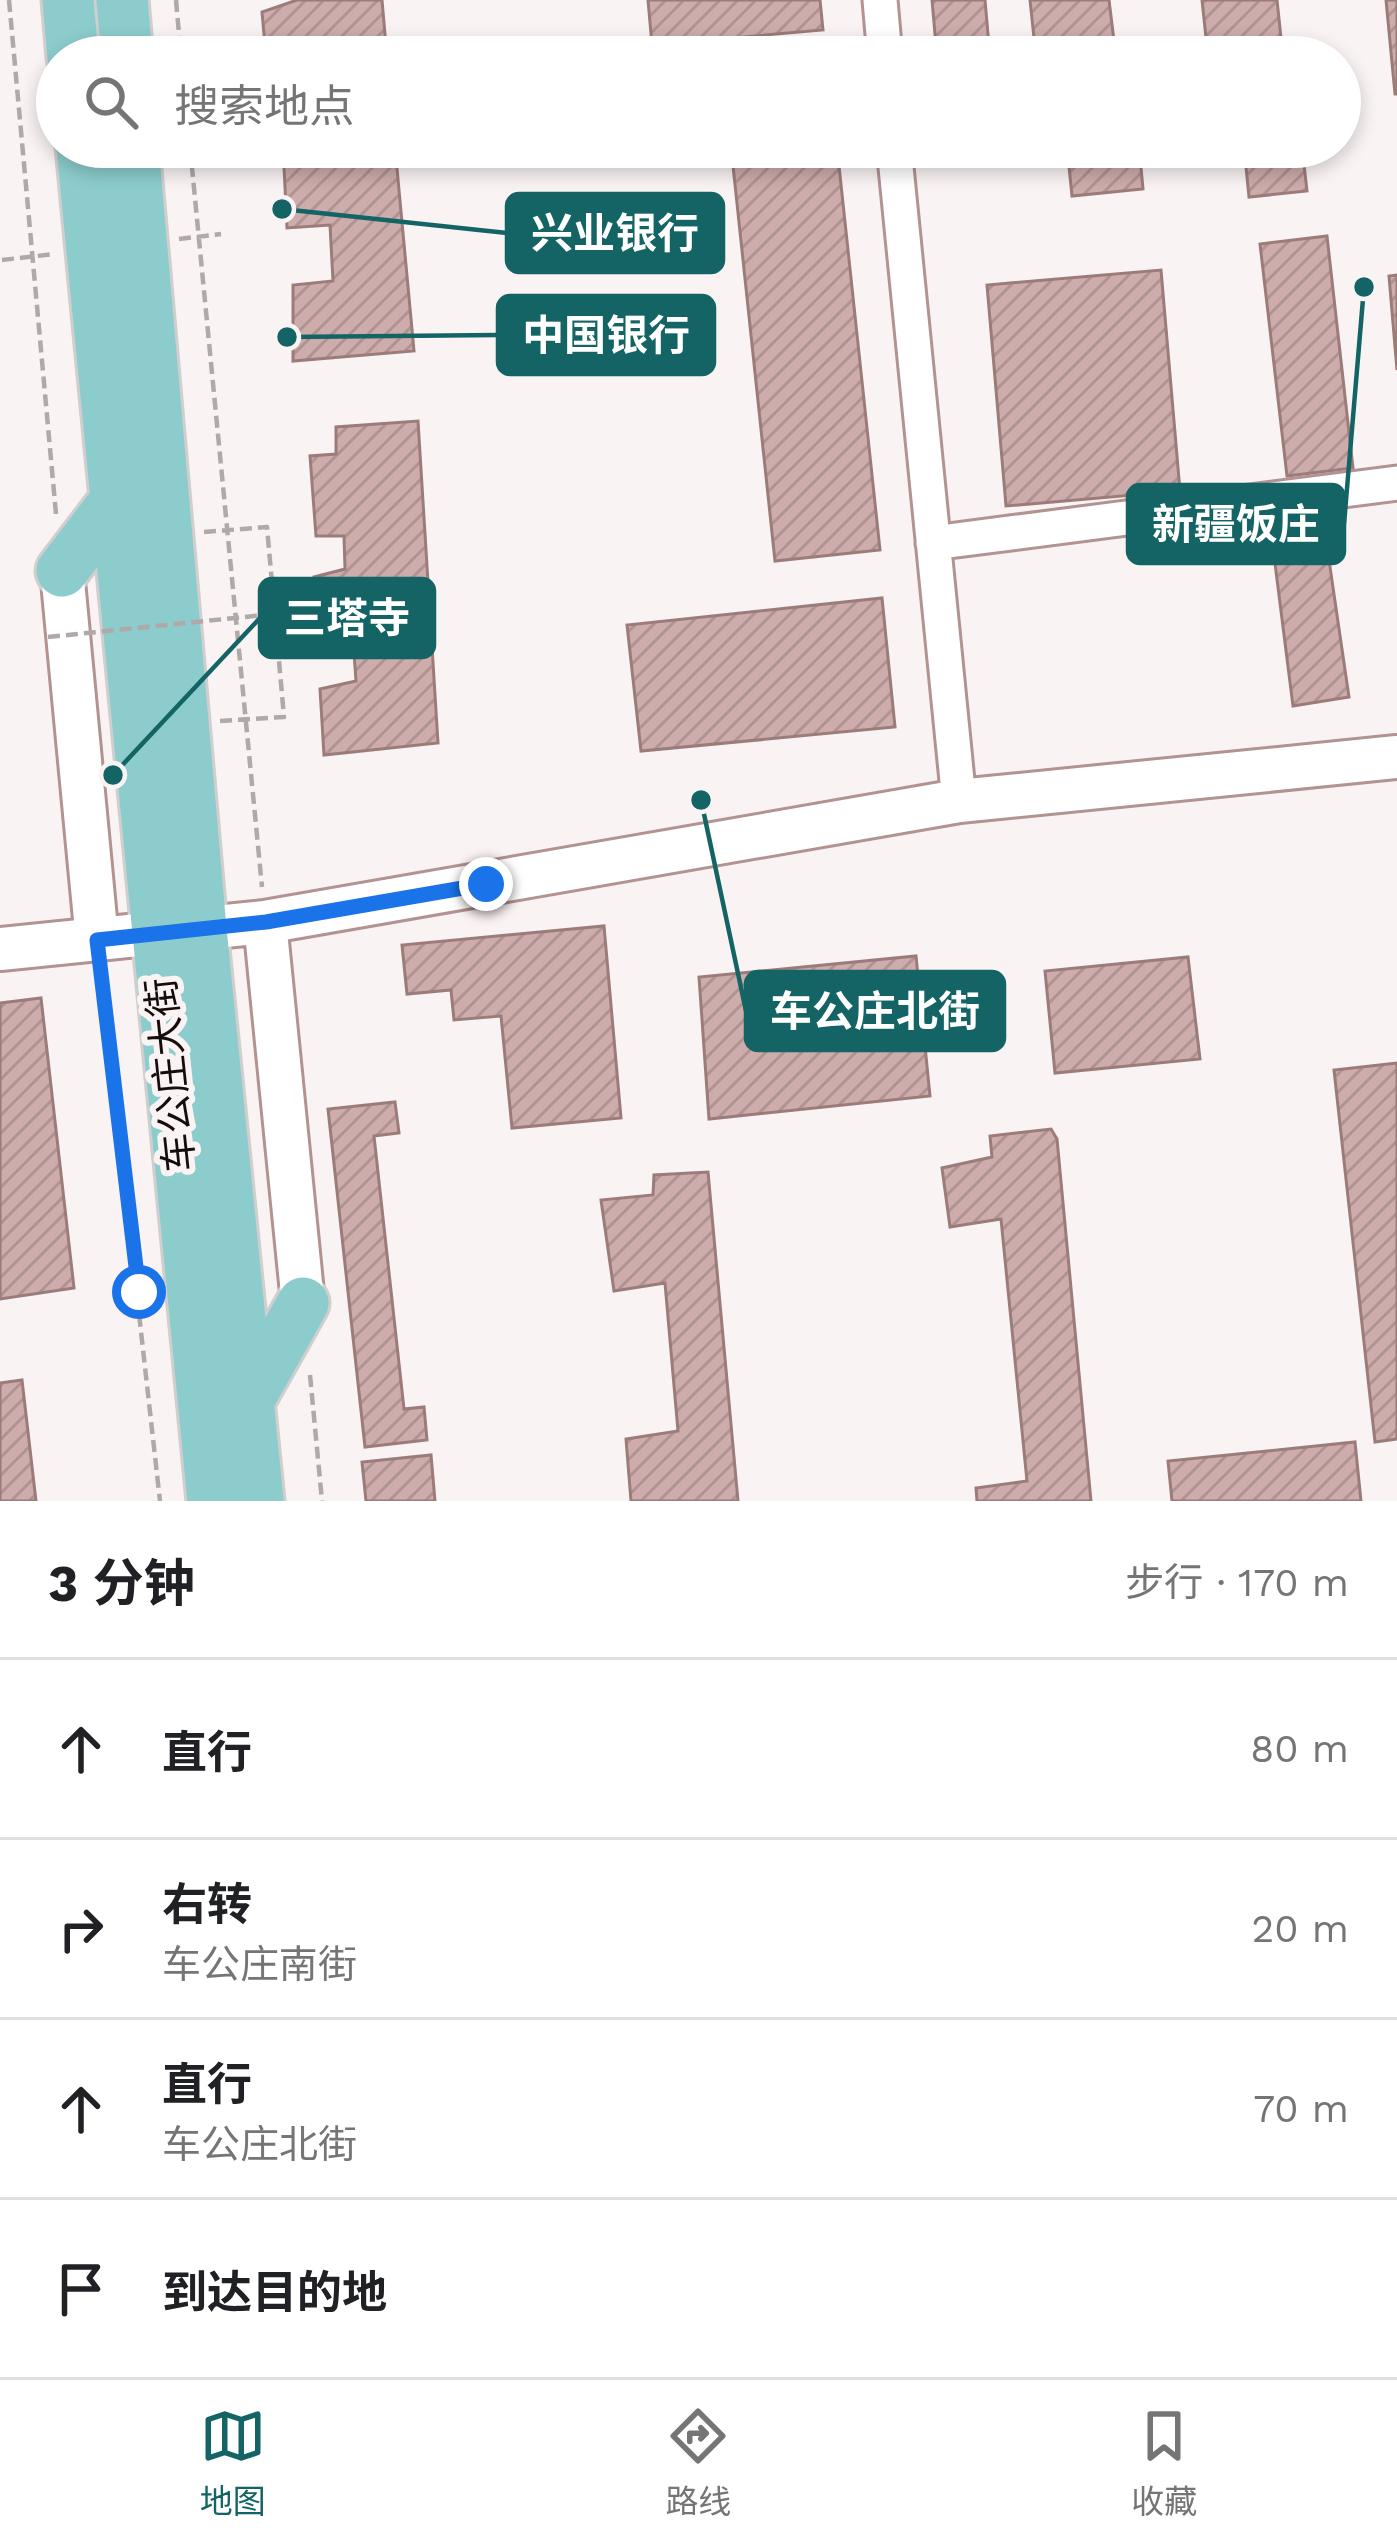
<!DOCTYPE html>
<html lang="zh">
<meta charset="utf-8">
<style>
:root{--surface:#fff;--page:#f2f2f2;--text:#202124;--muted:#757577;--line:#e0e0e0;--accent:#146465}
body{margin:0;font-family:"Work Sans","Noto Sans SC",sans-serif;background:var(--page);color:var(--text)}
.stop{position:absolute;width:36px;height:36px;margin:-27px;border:9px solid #1a73e8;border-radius:50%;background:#fff}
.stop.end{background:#1a73e8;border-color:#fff;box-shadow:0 3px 12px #0008}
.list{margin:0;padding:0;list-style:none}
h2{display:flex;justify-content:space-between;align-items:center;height:156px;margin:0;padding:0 48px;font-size:51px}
h2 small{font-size:39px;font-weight:400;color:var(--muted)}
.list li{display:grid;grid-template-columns:78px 1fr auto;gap:36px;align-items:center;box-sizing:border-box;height:180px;padding:0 48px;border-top:3px solid var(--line)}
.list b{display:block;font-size:45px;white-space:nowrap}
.list p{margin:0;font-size:39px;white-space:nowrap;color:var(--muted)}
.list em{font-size:39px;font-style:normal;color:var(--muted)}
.icon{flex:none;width:66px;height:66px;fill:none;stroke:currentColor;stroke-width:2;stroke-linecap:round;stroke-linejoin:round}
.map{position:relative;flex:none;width:1397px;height:1501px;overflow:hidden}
.search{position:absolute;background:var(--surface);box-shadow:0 6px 18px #0003;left:36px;right:36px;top:36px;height:132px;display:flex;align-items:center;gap:30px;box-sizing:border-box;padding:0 42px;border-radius:66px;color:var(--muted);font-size:45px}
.sheet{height:876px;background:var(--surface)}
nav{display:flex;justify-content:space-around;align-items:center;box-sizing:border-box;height:168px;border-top:3px solid var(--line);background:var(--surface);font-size:33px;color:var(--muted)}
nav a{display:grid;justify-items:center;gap:6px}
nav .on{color:var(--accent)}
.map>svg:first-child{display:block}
.building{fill:url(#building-hatch);stroke:#9c7c7b;stroke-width:3}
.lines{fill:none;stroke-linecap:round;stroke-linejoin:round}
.minor-casing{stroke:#b39292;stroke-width:39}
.tertiary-casing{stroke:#b39292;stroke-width:48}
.primary-casing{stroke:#d1cece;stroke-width:57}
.path{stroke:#b1a8a8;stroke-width:4.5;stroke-dasharray:12 6;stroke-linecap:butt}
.minor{stroke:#fff;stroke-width:33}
.tertiary{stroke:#fff;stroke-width:42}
.primary{stroke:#8ccccd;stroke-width:51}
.path-bridge{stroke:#b1a8a8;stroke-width:4.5;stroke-dasharray:12 6;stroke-linecap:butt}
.route{stroke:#1a73e8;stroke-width:15}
.labels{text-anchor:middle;stroke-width:12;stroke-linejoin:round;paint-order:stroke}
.street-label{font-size:39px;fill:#170c0c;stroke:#faf3f3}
.leader{fill:none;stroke:#146465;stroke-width:4.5}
.callout-dot{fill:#146465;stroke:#faf3f3;stroke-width:4.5}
.callout{fill:#146465;stroke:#146465;stroke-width:4.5}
.callout-label{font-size:42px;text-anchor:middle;font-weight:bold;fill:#fff}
</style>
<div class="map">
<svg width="1397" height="1501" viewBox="0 0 1397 1501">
<defs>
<pattern id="building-hatch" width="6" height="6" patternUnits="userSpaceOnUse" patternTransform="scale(3)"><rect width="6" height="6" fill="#cdacab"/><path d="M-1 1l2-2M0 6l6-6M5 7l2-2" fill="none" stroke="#af9392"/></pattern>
</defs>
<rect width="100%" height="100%" fill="#faf3f3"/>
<path class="building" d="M297,0H382L387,57H266L262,12Z
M648,0H820L823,30L652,45Z
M932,0H985L990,57H937Z
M1030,0H1109L1116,57H1036Z
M1202,0H1277L1283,57H1208Z
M1386,0H1397V94H1395Z
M283,147H395L414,351L293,361V285L333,281L330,225L287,228Z
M731,147H837L880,550L775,561Z
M1067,147H1139L1143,189L1072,196Z
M1244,147H1302L1307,191L1249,197Z
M1327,236L1353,468L1287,476L1260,244Z
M1161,270L1180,491L1006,506L987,285Z
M1397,275V370L1389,276Z
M418,421L438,743L324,755L320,689L356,681L354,653L321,654L314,577L345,569L344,536H316L310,456L336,454V427Z
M1323,519L1349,697L1293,706L1270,524Z
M882,598L895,727L641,751L627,625Z
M604,926L621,1118L512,1128L501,1016L454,1020L451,990L407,994L402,945Z
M916,956L930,1096L709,1119L699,977Z
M1188,957L1200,1059L1055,1073L1045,971Z
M41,998L74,1288L0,1299V1003Z
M1397,1063V1439L1375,1442L1334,1070Z
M395,1102L399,1133L374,1136L404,1409L424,1407L427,1440L365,1447L328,1109Z
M1051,1129L1057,1139L1091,1501H977L976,1488L1027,1481L1001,1219L950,1227L942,1168L992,1157L990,1136Z
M708,1172L738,1501H631L626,1439L678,1431L665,1283L614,1291L601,1200L653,1195L654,1175Z
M22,1380L36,1501H0V1383Z
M1355,1442L1361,1501H1172L1168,1461Z
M431,1455L435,1501H366L362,1462Z"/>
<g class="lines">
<defs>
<path id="minor" d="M880,0L885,57
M894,147L959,801
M933,543L1397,483"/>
<path id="tertiary" d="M62,571L97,940
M265,922L303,1303
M0,949L265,922L959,801L1397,757"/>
<path id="primary" d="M68,0L73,57
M122,0L127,57
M82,147L213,1501
M133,147L201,929L258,1501
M62,571L114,503
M248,1401L303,1303"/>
</defs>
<use href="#minor" class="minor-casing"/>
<use href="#tertiary" class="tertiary-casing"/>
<use href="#primary" class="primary-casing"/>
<path class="path" d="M9,0L56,514
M176,0L181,57
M190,147L262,887
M179,239L221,234
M2,260L54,254
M204,532L267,527L284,717L219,721
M101,975L160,1501
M310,1375L322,1501"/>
<use href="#minor" class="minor"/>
<use href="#tertiary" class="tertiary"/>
<use href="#primary" class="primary"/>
<path class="path-bridge" d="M48,637L274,614"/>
</g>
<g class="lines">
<path class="route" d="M139,1292L97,940L266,922L486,884"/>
</g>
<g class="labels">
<g class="street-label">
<text transform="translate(170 1075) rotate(-96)" y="14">车公庄大街</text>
</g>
</g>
<path class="leader" d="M282 209L507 233M287 337L498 335M1364 287L1344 524M113 775L260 618M701 800L746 1011"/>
<g class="callout-dot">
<circle cx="282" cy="209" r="12"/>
<circle cx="287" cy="337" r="12"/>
<circle cx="1364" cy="287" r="12"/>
<circle cx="113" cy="775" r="12"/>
<circle cx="701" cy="800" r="12"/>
</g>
<g class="callout">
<rect x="507" y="194" width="216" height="78" rx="12"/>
<rect x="498" y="296" width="216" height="78" rx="12"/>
<rect x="1128" y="485" width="216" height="78" rx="12"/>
<rect x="260" y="579" width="174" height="78" rx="12"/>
<rect x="746" y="972" width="258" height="78" rx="12"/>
</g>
<g class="callout-label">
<text x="615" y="248">兴业银行</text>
<text x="606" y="350">中国银行</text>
<text x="1236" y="539">新疆饭庄</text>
<text x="347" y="633">三塔寺</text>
<text x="875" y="1026">车公庄北街</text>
</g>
</svg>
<div class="stop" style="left:139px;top:1292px"></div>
<div class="stop end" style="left:486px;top:884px"></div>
<div class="search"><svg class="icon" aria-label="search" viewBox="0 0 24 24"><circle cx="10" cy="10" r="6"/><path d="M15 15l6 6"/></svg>搜索地点</div>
</div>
<section class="sheet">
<h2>3 分钟<small>步行 · 170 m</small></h2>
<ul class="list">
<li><svg class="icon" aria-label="ahead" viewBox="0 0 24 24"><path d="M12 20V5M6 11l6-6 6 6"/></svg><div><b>直行</b></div><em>80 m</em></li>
<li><svg class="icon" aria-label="right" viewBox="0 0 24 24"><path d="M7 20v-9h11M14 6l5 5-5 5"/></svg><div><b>右转</b><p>车公庄南街</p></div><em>20 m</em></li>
<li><svg class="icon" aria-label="ahead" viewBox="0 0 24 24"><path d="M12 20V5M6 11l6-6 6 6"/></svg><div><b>直行</b><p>车公庄北街</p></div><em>70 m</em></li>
<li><svg class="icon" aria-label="arrive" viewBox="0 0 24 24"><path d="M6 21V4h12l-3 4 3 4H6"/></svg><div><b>到达目的地</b></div></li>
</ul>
</section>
<nav>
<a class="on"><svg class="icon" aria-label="map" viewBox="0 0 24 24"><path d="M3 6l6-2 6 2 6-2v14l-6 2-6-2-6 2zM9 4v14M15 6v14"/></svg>地图</a>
<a><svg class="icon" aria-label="directions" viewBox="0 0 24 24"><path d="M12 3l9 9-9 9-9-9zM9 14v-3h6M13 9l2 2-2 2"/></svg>路线</a>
<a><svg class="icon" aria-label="saved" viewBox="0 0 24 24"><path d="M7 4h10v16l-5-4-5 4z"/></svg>收藏</a>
</nav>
